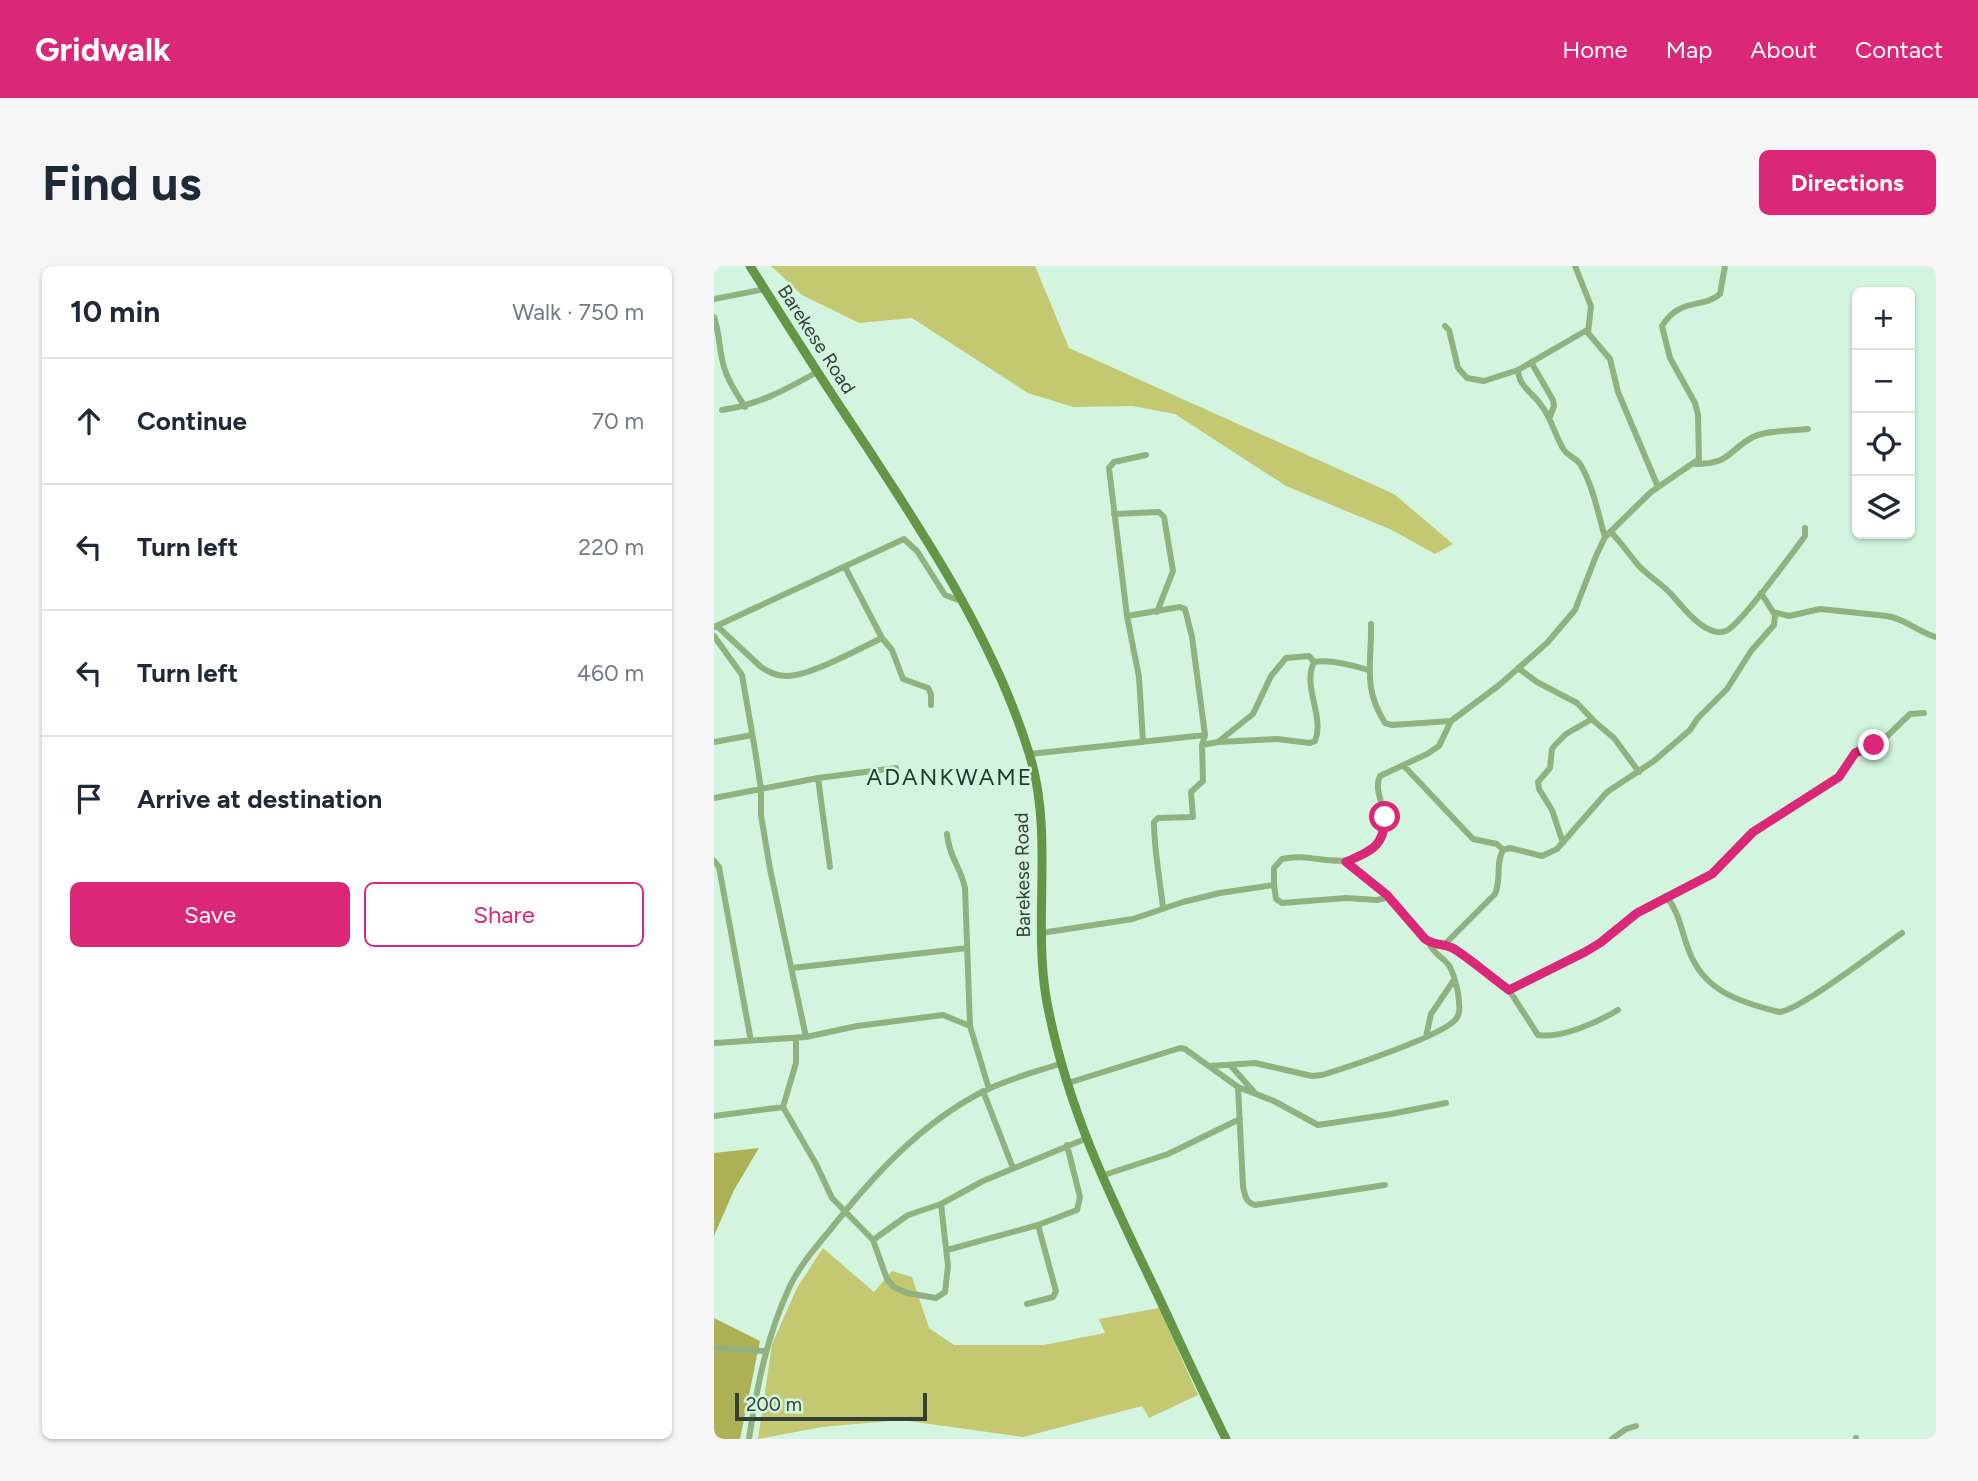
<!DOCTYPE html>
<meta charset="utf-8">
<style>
:root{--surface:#fff;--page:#f6f6f7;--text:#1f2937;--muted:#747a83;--line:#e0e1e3;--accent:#db2777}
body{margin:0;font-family:Figtree,sans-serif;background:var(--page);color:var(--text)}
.controls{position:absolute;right:21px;top:21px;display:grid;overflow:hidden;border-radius:10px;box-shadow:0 2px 5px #0004}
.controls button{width:63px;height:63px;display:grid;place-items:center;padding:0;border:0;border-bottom:2px solid var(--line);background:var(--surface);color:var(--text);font:35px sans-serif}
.scale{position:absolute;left:21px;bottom:18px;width:192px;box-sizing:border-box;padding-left:7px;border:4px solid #334038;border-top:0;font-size:19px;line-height:24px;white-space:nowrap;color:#334038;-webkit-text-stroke:5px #d3f5e0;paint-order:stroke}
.stop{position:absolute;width:21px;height:21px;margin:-16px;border:5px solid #db2777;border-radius:50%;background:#fff}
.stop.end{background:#db2777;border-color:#fff;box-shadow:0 2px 7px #0008}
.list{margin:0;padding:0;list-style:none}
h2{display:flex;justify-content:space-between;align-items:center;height:91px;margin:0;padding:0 28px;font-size:30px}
h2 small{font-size:23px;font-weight:400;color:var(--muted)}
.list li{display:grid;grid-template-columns:46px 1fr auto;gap:21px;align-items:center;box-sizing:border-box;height:126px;padding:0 28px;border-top:2px solid var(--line)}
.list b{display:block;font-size:26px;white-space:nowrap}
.list em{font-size:23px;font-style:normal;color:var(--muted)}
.actions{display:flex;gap:14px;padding:21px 28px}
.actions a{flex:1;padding:16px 0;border:2px solid var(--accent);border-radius:10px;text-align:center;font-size:24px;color:var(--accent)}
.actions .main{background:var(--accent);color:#fff}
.icon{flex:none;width:38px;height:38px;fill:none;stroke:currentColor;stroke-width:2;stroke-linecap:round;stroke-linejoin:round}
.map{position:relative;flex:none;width:1222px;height:1173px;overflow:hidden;border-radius:10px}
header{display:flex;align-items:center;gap:42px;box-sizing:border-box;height:98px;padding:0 35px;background:var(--accent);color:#fff}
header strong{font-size:33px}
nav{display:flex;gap:38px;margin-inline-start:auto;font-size:24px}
.intro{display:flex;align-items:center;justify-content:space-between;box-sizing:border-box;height:168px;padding:0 42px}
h1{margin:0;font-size:49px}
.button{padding:18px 32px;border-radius:10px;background:var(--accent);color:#fff;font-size:24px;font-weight:700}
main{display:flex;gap:42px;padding:0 42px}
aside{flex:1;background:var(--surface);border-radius:10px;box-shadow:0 2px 5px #0004}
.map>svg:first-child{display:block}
.green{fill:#c3c871}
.forest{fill:#adb154}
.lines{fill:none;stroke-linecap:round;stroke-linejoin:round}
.street{stroke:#91b27f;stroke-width:6}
.secondary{stroke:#659547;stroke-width:9}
.route{stroke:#db2777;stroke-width:9}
.labels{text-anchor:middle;stroke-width:5;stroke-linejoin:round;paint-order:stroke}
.street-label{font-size:19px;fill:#334038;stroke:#d3f5e0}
.quarter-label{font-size:23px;letter-spacing:2px;fill:#1d3929;stroke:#d3f5e0}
</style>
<header>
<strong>Gridwalk</strong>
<nav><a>Home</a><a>Map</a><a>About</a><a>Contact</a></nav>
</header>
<div class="intro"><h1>Find us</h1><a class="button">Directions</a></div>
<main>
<aside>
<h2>10 min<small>Walk · 750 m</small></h2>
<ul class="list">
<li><svg class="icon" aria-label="ahead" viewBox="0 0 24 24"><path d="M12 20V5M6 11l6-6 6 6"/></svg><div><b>Continue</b></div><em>70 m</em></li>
<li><svg class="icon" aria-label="left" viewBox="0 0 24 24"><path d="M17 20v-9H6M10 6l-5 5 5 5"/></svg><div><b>Turn left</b></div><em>220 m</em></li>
<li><svg class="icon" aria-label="left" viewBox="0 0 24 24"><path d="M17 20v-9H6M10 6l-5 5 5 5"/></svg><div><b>Turn left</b></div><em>460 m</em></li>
<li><svg class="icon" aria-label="arrive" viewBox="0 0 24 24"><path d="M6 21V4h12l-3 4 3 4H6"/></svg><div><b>Arrive at destination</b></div></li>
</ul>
<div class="actions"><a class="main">Save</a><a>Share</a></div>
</aside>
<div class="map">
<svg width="1222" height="1173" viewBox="0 0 1222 1173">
<rect width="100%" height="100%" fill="#d3f5e0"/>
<path class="green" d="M57,0H321L355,82L680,228L739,278L721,288L678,264L572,220L461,148L419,140L359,141L314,127L198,52L145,57L88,29Z
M109,982L160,1026L178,1005L198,1011L215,1062L240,1079H330L391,1067L385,1053L445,1042L484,1129L435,1152L428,1140L309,1171L187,1154L108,1161L44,1173L58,1078L83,1022Z"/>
<path class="forest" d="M45,882L20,924L0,970V887Z
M0,1052L46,1075L26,1173H0Z"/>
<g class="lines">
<path class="street" d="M861,0L877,40L874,67L896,93L904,126L944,221
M0,33L51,23
M0,51C6,68 5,85 10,101C14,116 23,128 31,141
M731,60L735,64L744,102L753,112L770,115L804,104
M873,64L804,104C805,121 818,126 827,139C838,153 841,170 850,184C854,190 862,192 866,198C879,219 884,248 891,271
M817,96L839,134L840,140L836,151
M8,144C44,139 71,124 103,106
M981,198C1017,198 1013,185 1039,171C1054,164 1078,165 1094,163
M400,248L445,246L450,251L459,305L443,346
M897,266C907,277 915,288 924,299C934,310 947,317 957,328C968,340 992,373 1012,365C1025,360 1080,285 1091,270V262
M131,301L168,372L178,384L189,413L214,422L217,428V439
M1059,346L1075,350L1106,343L1173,350C1192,353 1204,366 1222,371
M413,350L466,341L471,343L478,371L491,469L488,479L489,515L477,526L479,551L444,552L440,556C440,585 446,613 449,642
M657,358C658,396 648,421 671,457L678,459L737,455
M3,360L47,401C55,406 62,410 72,410C94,411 147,382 168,372
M0,361L190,273L203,285L231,329L247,335
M0,370L28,409L41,484L47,523V549L56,603L92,771
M804,402L823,416L863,437L881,456L900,472L925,506
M0,476L38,469
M429,476L425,411L413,350L395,202L400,196L432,189
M504,476L539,448L557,410L572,392L595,390L600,396C617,393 638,399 654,404
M488,479L504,476L563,473L596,477L601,475C611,451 588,421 600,396
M316,488L491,469
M690,500L759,573L783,578L789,584
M104,512L116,601
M0,532L104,512L182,502
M233,568C235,591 247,602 251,622L256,760L275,823
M849,577L838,544L825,523L824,516L836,502L838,483L842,478L852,468L878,453
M0,595L5,601L37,775
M632,596L672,629L711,673L715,677L731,678L742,684L795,724L824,769C847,773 884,756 904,744
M560,619L562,633L568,637L632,632L663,634L675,631
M952,630C966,647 967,665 975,685C990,725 1025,736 1065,746C1085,745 1166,682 1188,667
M327,667L419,653L469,636L506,627L560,619V602L568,593C600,585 626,607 656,584C661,580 665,578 668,573C680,552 657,527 666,510L713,488L725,480L737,455L784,420L833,377L861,344L882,290L891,271L937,226L985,193L984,149L981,137L956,92L948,60C966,31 989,43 1006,28L1011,0
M731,678L781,628C788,612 781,598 789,584L796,582L828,590L843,583L893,526L940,495L976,464L984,452L1013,423L1037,385L1060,359L1061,349L1047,327
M78,702L253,682
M795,724L871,686L886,677L923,647L998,608L1039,566L1125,511L1141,487L1170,473L1196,448L1210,447
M712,771L717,748L740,714
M82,772V797L69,841L102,898L118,932L159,974L173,1013L180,1021L193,1027L222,1032L231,1026L234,1000L227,938
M0,777L92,771L143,760L229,749L256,760
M495,800L541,797L598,810L608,809C631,802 729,770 742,753C745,749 746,743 745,738C745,727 741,711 736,701C730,691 719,688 715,677
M517,800L541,827
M354,817L466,782L471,783L524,821L560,835L604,859L677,848L732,837
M524,821L529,920C531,929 531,936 541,939L671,919
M269,825L299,902
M0,850L69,841
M387,910L454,888L526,853
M159,974L194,949L227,938L269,915L371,873
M233,984L324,959L363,944L366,931L353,879
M313,1038L339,1031L342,1025L324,959
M0,1082L51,1085
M35,1173C43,1120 53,1069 76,1020C86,999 102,981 116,964C159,910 206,858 268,826C293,813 322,806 348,797
M898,1173L912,1163L922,1160
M1142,1173V1172"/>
<path class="secondary" d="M36,0C66,47 96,95 127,142C197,248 277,364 315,487C340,565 319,651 332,731C351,837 394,926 440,1021C464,1072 487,1123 512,1173"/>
</g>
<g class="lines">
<path class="route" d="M671,551C670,581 657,585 632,596L673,629L711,673C720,680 732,677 742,684C760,696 777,711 795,724L871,686L886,677L923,647L998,608L1039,566L1125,511L1141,487L1160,479"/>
</g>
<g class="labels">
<g class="street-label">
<text transform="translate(103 73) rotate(57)" y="7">Barekese Road</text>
<text transform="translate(308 609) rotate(-91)" y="7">Barekese Road</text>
</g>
<g class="quarter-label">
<text x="236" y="519">ADANKWAME</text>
</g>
</g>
</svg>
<div class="controls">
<button>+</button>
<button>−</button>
<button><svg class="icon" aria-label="locate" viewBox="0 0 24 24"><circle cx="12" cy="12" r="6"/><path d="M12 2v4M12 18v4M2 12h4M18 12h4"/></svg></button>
<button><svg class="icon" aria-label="layers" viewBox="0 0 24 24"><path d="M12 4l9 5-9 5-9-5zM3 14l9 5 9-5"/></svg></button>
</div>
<div class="scale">200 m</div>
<div class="stop" style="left:671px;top:551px"></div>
<div class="stop end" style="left:1160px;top:479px"></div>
</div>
</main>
